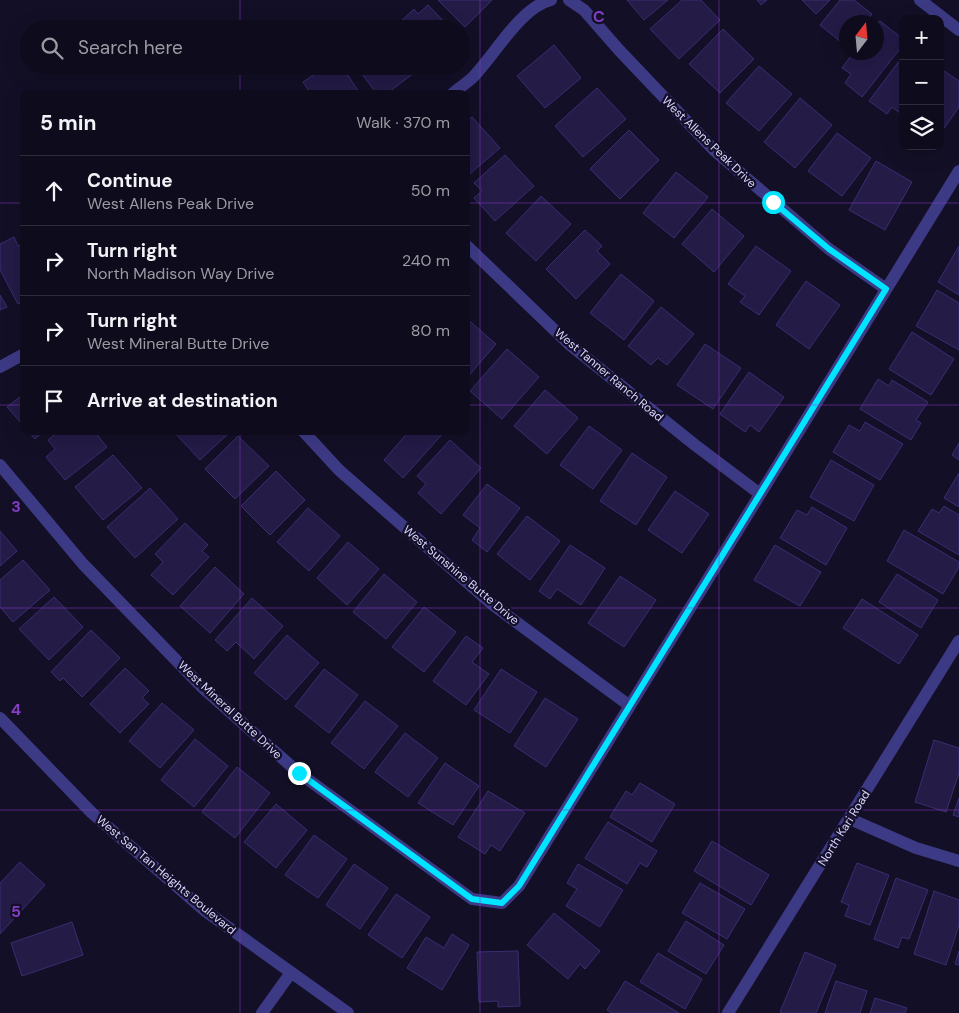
<!DOCTYPE html>
<meta charset="utf-8">
<style>
:root{--surface:#0e0b1c;--page:#171425;--text:#f1f3f6;--muted:#9b9ba3;--line:#2e2b3b}
body{margin:0;font-family:"DM Sans",sans-serif;background:var(--page);color:var(--text)}
.controls{position:absolute;right:15px;top:15px;display:grid;overflow:hidden;border-radius:10px;box-shadow:0 5px 20px #0002}
.controls button{width:45px;height:45px;display:grid;place-items:center;padding:0;border:0;border-bottom:1px solid var(--line);background:var(--surface);color:var(--text);font:25px sans-serif}
.compass{position:absolute;left:839px;top:15px;width:45px;height:45px;border-radius:50%;background:var(--surface);box-shadow:0 5px 20px #0002;rotate:16deg}
.stop{position:absolute;width:15px;height:15px;margin:-11px;border:4px solid #00e5ff;border-radius:50%;background:#fff}
.stop.end{background:#00e5ff;border-color:#fff;box-shadow:0 1px 5px #0008}
.list{margin:0;padding:0;list-style:none}
h2{display:flex;justify-content:space-between;align-items:center;height:65px;margin:0;padding:0 20px;font-size:21px}
h2 small{font-size:16px;font-weight:400;color:var(--muted)}
.list li{display:grid;grid-template-columns:32px 1fr auto;gap:15px;align-items:center;box-sizing:border-box;height:70px;padding:0 20px;border-top:1px solid var(--line)}
.list b{display:block;font-size:19px;white-space:nowrap}
.list p{margin:0;font-size:16px;white-space:nowrap;color:var(--muted)}
.list em{font-size:16px;font-style:normal;color:var(--muted)}
.icon{flex:none;width:28px;height:28px;fill:none;stroke:currentColor;stroke-width:2;stroke-linecap:round;stroke-linejoin:round}
.map{position:relative;flex:none;width:959px;height:1013px;overflow:hidden}
.search{position:absolute;background:var(--surface);box-shadow:0 5px 20px #0002;left:20px;top:20px;width:450px;height:55px;display:flex;align-items:center;gap:12px;box-sizing:border-box;padding:0 18px;border-radius:28px;color:var(--muted);font-size:19px}
.panel{position:absolute;background:var(--surface);box-shadow:0 5px 20px #0002;left:20px;top:90px;width:450px;height:345px;border-radius:10px}
.map>svg:first-child{display:block}
.building{fill:#241b47;stroke:#3b2d73}
.lines{fill:none;stroke-linecap:round;stroke-linejoin:round}
.minor{stroke:#3d3a85;stroke-width:12}
.route{stroke:#00e5ff;stroke-width:6}
.grid{fill:none;stroke:#843dc5;stroke-width:1;stroke-opacity:0.55}
.labels{text-anchor:middle;stroke-width:4.5;stroke-linejoin:round;paint-order:stroke}
.street-label{font-size:12px;fill:#d9d4ff;stroke:#130f26}
.grid-label{font-size:16px;text-anchor:middle;font-weight:bold;fill:#843dc5;stroke:#130f26;stroke-width:4.5;stroke-linejoin:round;paint-order:stroke}
</style>
<div class="map">
<svg width="959" height="1013" viewBox="0 0 959 1013">
<rect width="100%" height="100%" fill="#130f26"/>
<path class="building" d="M438,0H492L465,27Z
M627,0H668L644,20Z
M682,0H701L720,20L679,59L650,29Z
M757,0H767L761,5Z
M802,0H830L816,14Z
M840,0H854L872,14L866,22H846V46L820,25Z
M428,5L451,29H401L397,25L414,9L418,14Z
M880,21L903,39V45L862,97L845,83L851,74L842,68L854,52H876V25Z
M723,29L754,59L720,93L689,64Z
M554,45L581,78L545,108L517,76Z
M903,56V111L901,114L892,107L887,114L869,101Z
M327,66H342L360,94H311L303,82Z
M356,66H408L414,73L386,94H377Z
M759,66L792,94L759,131L726,103Z
M944,71L959,81V107L940,134V77Z
M597,88L626,119L583,157L555,126Z
M800,98L832,125L795,168L764,142Z
M472,117L500,148L466,177V122Z
M629,130L659,160L620,199L590,169Z
M837,133L871,158L842,196L808,171Z
M505,155L534,186L495,221L474,198L482,191L474,183Z
M876,161L912,182L885,230L849,210Z
M676,172L708,197L674,238L643,213Z
M541,196L571,224L536,261L506,233Z
M712,209L744,236L714,272L682,244Z
M585,230L602,246L597,251L610,264L576,299L546,269Z
M14,237L18,246L24,243V301L18,304L0,270V244Z
M756,246L791,271L759,315L740,302L745,296L728,284Z
M959,246V295L938,282Z
M621,274L654,301L624,340L590,313Z
M806,281L840,305L809,349L776,325Z
M937,290L959,303V350L916,326Z
M0,295L7,307L0,310Z
M661,307L694,334L667,365L658,358L651,365L628,346Z
M466,318L496,344L466,379Z
M912,332L954,359L931,395L889,369Z
M705,344L741,368L713,409L677,385Z
M507,349L539,377L502,419L470,391Z
M749,372L784,397L759,432L750,425L745,432L720,414Z
M878,379L889,386L892,380L928,402L916,420L921,423L911,440L860,409Z
M545,390L578,418L547,454L514,426Z
M24,394V426L7,407Z
M865,422L903,444L880,480L833,452L849,425L860,431Z
M589,426L622,450L593,489L560,465Z
M28,431H44L35,439Z
M59,431H94L107,447L65,480L46,457L55,449L48,440Z
M173,431H231L200,460Z
M409,431H445L403,478L384,460Z
M238,436L269,466L235,499L205,469Z
M450,440L481,468L441,514L418,493L426,484L417,476Z
M959,443V460L952,455Z
M632,453L667,477L636,525L600,501Z
M113,455L142,488L103,520L75,487Z
M831,460L874,485L854,521L810,497Z
M276,471L305,500L270,535L241,506Z
M959,473V507L944,498Z
M487,484L520,508L487,552L472,540L480,528L463,515Z
M150,488L178,519L135,558L107,527Z
M675,491L709,514L682,553L648,530Z
M944,506L959,515V555L918,531L932,509L939,513Z
M812,507L847,528L826,565L780,538L797,510L807,515Z
M308,508L340,536L309,571L277,542Z
M527,516L560,541L530,580L497,554Z
M185,523L208,545L202,551L209,557L173,595L151,575L163,562L155,554Z
M904,530L959,562V567L943,594L887,561Z
M0,531L17,551L0,566Z
M348,542L379,569L347,605L317,578Z
M570,545L605,568L581,605L557,589L550,599L539,591Z
M775,545L821,572L800,606L754,580Z
M23,560L50,590L13,622L0,607V580Z
M215,567L244,594L210,633L180,606Z
M384,574L417,602L386,639L353,612Z
M897,574L938,600L921,628L879,602Z
M620,576L656,600L624,647L588,623Z
M54,597L83,627L49,660L19,629Z
M252,598L283,626L254,659L236,642L227,651L215,640Z
M862,599L918,635L899,664L843,628Z
M424,607L456,632L424,672L392,647Z
M91,630L120,658L82,697L63,678L60,681L51,672Z
M287,635L319,663L286,700L254,673Z
M466,636L483,648L472,662L489,674L466,705L433,681Z
M125,668L149,691L142,698L149,704L120,733L90,704Z
M324,669L358,695L329,733L295,706Z
M501,669L537,692L510,733L474,710Z
M545,698L578,719L546,767L514,746Z
M365,701L398,726L364,769L331,743Z
M162,703L194,730L160,768L129,741Z
M405,733L438,758L408,797L375,772Z
M195,739L228,766L194,807L161,780Z
M934,740L959,748V773L946,812L915,802Z
M445,763L479,786L453,825L418,803Z
M237,767L270,793L235,838L202,812Z
M640,783L675,804L652,842L610,817L626,791L632,795Z
M488,791L525,813L500,851L491,845L485,854L458,837Z
M959,798V817L953,815Z
M276,804L307,830L276,868L244,842Z
M608,822L657,851L647,867L640,863L627,884L585,858Z
M314,835L347,859L318,898L285,875Z
M712,841L769,875L751,905L694,871Z
M20,862L45,885L0,934V883Z
M857,863L889,875L870,925L845,916L849,905L841,902Z
M354,864L388,888L360,929L326,905Z
M578,864L623,890L600,927L566,906L577,889L567,883Z
M896,878L928,890L909,939L902,937L898,948L874,939Z
M700,883L745,909L727,939L682,913Z
M934,891L959,900V925L946,965L914,954Z
M396,894L430,917L402,958L368,935Z
M554,913L600,951L585,969L580,964L568,979L527,945Z
M686,921L724,945L706,974L668,951Z
M72,922L83,955L22,976L11,943Z
M452,934L469,945L442,990L407,968L426,937L444,948Z
M518,951L520,1006L498,1007V1001L479,1002L477,952Z
M959,951V965L955,964Z
M805,952L836,965L816,1013H783L780,1012Z
M658,953L702,979L685,1009L640,982Z
M625,981L679,1013H612L607,1010Z
M836,981L867,991L860,1013H825Z
M875,998L907,1008L905,1013H870Z"/>
<g class="lines">
<path class="minor" d="M569,0L584,10L619,50L715,151L829,249L886,289
M920,0L959,30
M452,94C458,89 465,84 471,79C494,57 519,8 551,0
M466,245L569,344L695,445L760,494
M0,367L24,354
M303,431L339,470L493,605L630,706
M0,465L83,564L203,688L299,773L472,899L502,903L519,886L959,171
M0,718L92,813L204,910L348,1013
M850,819L916,848L959,861
M262,1013L290,974
M728,1013L959,641"/>
</g>
<g class="lines">
<path class="route" d="M299,773L472,899L502,903L519,886L886,289L829,249L773,202"/>
</g>
<path class="grid" d="M240,0V29M480,0V1013M719,0V1013M240,66V94M0,203H24M466,203H959M0,405H24M466,405H959M240,431V1013M0,608H959M0,810H959"/>
<g class="labels">
<g class="street-label">
<text transform="translate(709 142) rotate(44)" y="4">West Allens Peak Drive</text>
<text transform="translate(609 375) rotate(40)" y="4">West Tanner Ranch Road</text>
<text transform="translate(461 575) rotate(40)" y="4">West Sunshine Butte Drive</text>
<text transform="translate(230 710) rotate(43)" y="4">West Mineral Butte Drive</text>
<text transform="translate(844 828) rotate(-58)" y="4">North Kari Road</text>
<text transform="translate(166 875) rotate(40)" y="4">West San Tan Heights Boulevard</text>
</g>
</g>
<g class="grid-label">
<text x="599" y="22">C</text>
<text x="16" y="512">3</text>
<text x="16" y="715">4</text>
<text x="16" y="917">5</text>
</g>
</svg>
<div class="controls">
<button>+</button>
<button>−</button>
<button><svg class="icon" aria-label="layers" viewBox="0 0 24 24"><path d="M12 4l9 5-9 5-9-5zM3 14l9 5 9-5"/></svg></button>
</div>
<svg class="compass" viewBox="-18 -18 36 36"><path d="M0-13l5 13h-10z" fill="#e53935"/><path d="M0 13l5-13h-10z" fill="#9b9ba3"/></svg>
<div class="stop" style="left:773px;top:202px"></div>
<div class="stop end" style="left:299px;top:773px"></div>
<div class="search"><svg class="icon" aria-label="search" viewBox="0 0 24 24"><circle cx="10" cy="10" r="6"/><path d="M15 15l6 6"/></svg>Search here</div>
<section class="panel">
<h2>5 min<small>Walk · 370 m</small></h2>
<ul class="list">
<li><svg class="icon" aria-label="ahead" viewBox="0 0 24 24"><path d="M12 20V5M6 11l6-6 6 6"/></svg><div><b>Continue</b><p>West Allens Peak Drive</p></div><em>50 m</em></li>
<li><svg class="icon" aria-label="right" viewBox="0 0 24 24"><path d="M7 20v-9h11M14 6l5 5-5 5"/></svg><div><b>Turn right</b><p>North Madison Way Drive</p></div><em>240 m</em></li>
<li><svg class="icon" aria-label="right" viewBox="0 0 24 24"><path d="M7 20v-9h11M14 6l5 5-5 5"/></svg><div><b>Turn right</b><p>West Mineral Butte Drive</p></div><em>80 m</em></li>
<li><svg class="icon" aria-label="arrive" viewBox="0 0 24 24"><path d="M6 21V4h12l-3 4 3 4H6"/></svg><div><b>Arrive at destination</b></div></li>
</ul>
</section>
</div>
